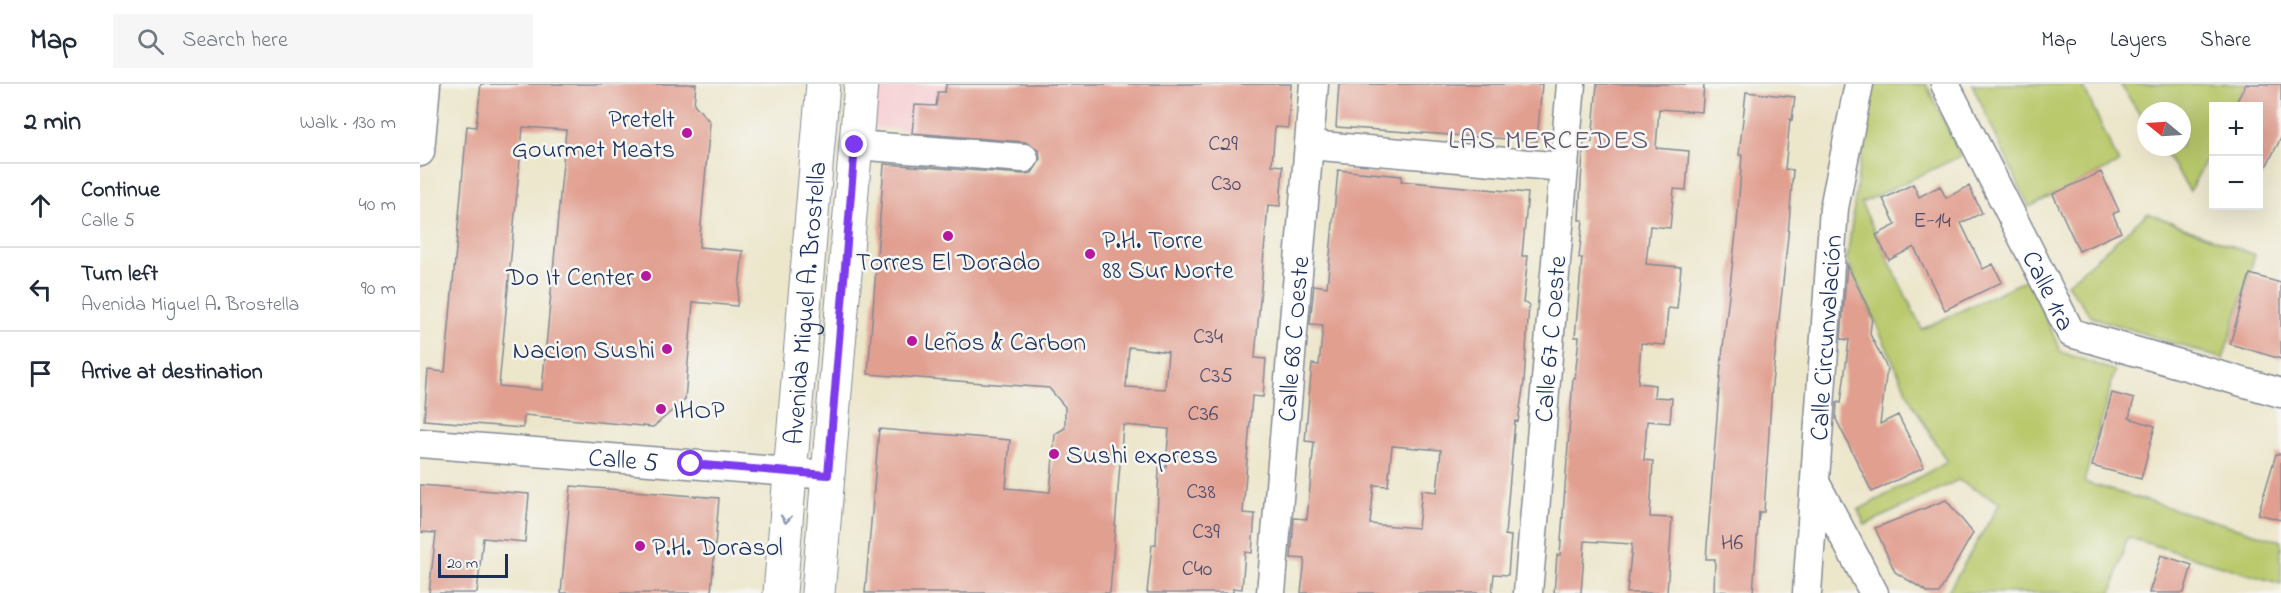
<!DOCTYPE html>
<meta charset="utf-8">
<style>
:root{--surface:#fff;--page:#f6f6f7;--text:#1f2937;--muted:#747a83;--line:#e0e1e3}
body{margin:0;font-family:"Indie Flower",sans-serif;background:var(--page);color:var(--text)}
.controls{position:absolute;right:18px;top:18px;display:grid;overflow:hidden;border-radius:0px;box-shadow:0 6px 24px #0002}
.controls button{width:54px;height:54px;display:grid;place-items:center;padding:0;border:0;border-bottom:2px solid var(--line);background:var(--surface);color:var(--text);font:30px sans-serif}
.compass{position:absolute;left:1717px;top:18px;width:54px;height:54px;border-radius:50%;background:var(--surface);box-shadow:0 6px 24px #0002;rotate:288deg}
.scale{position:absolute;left:18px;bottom:15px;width:70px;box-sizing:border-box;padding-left:6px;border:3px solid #1b2f5e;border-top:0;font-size:16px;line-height:21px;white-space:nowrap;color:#1b2f5e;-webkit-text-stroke:4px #f6f6f2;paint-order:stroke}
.stop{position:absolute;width:18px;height:18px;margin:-14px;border:4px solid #7c3aed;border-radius:50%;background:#fff}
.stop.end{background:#7c3aed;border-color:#fff;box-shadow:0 2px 6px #0008}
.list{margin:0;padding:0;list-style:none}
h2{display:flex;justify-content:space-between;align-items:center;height:78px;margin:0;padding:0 24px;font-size:26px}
h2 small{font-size:20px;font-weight:400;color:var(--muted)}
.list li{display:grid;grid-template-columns:39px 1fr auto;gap:18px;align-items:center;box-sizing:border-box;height:84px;padding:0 24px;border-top:2px solid var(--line)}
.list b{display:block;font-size:22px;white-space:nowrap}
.list p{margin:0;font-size:20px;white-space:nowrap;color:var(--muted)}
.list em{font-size:20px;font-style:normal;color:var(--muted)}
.icon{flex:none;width:33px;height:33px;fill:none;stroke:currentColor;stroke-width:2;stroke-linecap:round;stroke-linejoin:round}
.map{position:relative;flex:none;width:1861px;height:509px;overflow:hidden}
header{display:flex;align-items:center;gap:36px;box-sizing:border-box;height:84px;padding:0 30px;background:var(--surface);border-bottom:2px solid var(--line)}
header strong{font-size:28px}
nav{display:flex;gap:33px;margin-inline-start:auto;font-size:21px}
.search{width:420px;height:54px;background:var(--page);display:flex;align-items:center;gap:15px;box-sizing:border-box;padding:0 21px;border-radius:0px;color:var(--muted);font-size:22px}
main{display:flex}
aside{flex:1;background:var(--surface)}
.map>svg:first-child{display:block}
.built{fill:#f7cfd3}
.green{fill:#b9c96c;stroke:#6a7c65;stroke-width:1.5}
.building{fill:#e19f90;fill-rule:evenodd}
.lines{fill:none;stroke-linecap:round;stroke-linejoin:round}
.street-casing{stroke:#848a94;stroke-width:31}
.primary-casing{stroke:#848a94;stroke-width:35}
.street{stroke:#fff;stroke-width:28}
.primary{stroke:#fff;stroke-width:33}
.oneway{stroke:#8d97ae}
.route{stroke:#7c3aed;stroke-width:8}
.poi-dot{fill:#b5179e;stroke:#f6f6f2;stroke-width:2}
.labels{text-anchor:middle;stroke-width:5;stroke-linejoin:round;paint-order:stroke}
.number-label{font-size:22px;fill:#4c4b6a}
.poi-label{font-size:26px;fill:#1b2f5e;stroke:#f6f6f2;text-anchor:start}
.street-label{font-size:26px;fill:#1b2f5e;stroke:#f6f6f2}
.neighbourhood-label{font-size:27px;letter-spacing:1.5px;fill:#605670;stroke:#f6f6f2}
</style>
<header>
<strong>Map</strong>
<div class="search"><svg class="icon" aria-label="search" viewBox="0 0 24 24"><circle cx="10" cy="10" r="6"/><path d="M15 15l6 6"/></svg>Search here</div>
<nav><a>Map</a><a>Layers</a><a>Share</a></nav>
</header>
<main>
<aside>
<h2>2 min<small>Walk · 130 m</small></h2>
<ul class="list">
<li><svg class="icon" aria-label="ahead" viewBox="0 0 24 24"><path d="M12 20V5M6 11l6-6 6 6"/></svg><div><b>Continue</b><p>Calle 5</p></div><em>40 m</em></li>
<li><svg class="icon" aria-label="left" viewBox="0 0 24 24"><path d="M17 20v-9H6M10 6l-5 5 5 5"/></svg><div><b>Turn left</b><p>Avenida Miguel A. Brostella</p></div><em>90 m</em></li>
<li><svg class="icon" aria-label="arrive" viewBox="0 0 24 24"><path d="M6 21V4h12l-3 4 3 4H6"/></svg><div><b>Arrive at destination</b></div></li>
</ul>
</aside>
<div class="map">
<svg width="1861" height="509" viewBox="0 0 1861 509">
<rect width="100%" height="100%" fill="#f6f6f2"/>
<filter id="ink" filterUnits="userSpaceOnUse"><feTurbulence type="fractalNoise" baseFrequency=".0167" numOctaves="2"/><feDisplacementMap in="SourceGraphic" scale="12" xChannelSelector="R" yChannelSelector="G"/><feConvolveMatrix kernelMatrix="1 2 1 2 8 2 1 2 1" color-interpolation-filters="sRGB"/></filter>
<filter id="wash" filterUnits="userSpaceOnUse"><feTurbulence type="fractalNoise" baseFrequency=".008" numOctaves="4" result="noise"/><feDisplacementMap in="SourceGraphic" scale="24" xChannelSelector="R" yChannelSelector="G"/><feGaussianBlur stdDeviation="1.35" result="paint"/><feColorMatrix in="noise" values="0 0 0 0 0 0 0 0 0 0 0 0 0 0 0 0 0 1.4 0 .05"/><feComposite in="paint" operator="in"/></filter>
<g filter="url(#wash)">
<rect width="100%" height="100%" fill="#ece6cb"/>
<path class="built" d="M456,0H619L605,56L451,43Z"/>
<path class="green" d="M1453,0H1506L1541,72L1441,119L1502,245L1608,195L1641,268L1695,287L1664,398L1861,457V500L1707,453L1692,509H1527L1580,419L1538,396L1445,441L1438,426L1527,378L1492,319L1427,176L1445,39Z
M1552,0H1662L1699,79L1609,123Z
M1700,0H1826L1814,22H1794L1793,62L1770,107L1741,63H1762V27H1726V40Z
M1728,129L1835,171L1803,275L1672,233L1647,200Z"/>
<g id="blocks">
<path class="building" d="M61,0H276L274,20L290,38L279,163L323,167L317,222L273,218L265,316L233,343L104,331L103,344L4,336L8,286L25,288L47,42L56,43ZM103,43L146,46L122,306L79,302Z
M526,0H871L868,44L855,43L852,81L863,82L860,122L848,121L835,274L846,275L843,313L832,312L823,429L835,430L832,469L825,468L822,505L813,504V509H727L732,461H736L739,383H746L749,345L703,341L690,509H445L459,345L590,356L586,404L630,408L635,350L645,344V323L629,304L448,290L464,80L603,90L612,89L620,76L619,66L605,58L492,49L495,21L516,22L518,8H525ZM709,263L748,268L745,305L706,303Z
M919,0H1122L1117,57L916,43Z
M1177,0H1284L1282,28L1239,25L1236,64L1269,67L1266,106L1254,105L1250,144L1230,142L1226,180L1261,183L1257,225L1248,224L1245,261L1221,259L1218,299L1235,301L1234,313L1252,314L1250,339L1227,337L1224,376L1233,377L1230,433L1252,434L1247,509H1207L1212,460L1165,457L1161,509H1134L1137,471H1140L1153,294H1155L1159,253H1155L1162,174H1159L1163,136H1159L1161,97L1164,58H1172Z
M1826,0H1861V54L1839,96V22H1814Z
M1326,8L1375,13L1372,36L1370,35L1365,85L1373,86L1368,152L1352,300L1344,428H1339L1333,509L1294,507L1295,475H1286L1301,281L1317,140L1322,71H1319Z
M918,86L982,92L981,97L1108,109L1102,172H1108L1103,219L1109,220L1104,298L1098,338L1095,337L1085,451L1091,452L1088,491L1074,490L1072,509H881L885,475L871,474L874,434L887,435L894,358L885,357L892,280L899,281L903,241L890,240L894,201L907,203ZM972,362L1021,366L1017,408L1002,406L998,444L950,440L954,401L968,402Z
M1681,88L1699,127L1693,130L1701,148L1659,167L1633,110Z
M1493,100L1499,113L1520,102L1526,114L1549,102L1562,129L1541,139L1563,185L1573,180L1582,198L1525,226L1494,163L1469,176L1456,151L1476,141L1463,115Z
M1427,180L1452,232L1450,250L1467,284L1460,340L1478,331L1504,383L1452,408L1416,335L1417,318L1421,319L1429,256L1421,255Z
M1830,190L1861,199V275L1810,260Z
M1692,309L1714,315L1709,334L1735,342L1721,395L1672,382Z
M1856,370H1861V436L1838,430Z
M0,401L109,410L105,458L63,454L57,509H9L16,449L0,448Z
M151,402L299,414L291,509H141Z
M1526,416L1553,449L1519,509H1509L1475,488L1455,444Z
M1741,471L1772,481L1764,509H1729Z"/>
</g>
</g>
<g filter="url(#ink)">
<use href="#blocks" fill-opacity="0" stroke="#848a94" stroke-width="1.5"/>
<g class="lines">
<defs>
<g id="street">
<path id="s1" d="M1525,0L1651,249L1861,309"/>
<path d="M435,61L604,74"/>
<path d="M889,61L1144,83"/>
<path d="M0,68L6,0"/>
<path id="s2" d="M0,359L408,391"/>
<path d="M1396,400L1454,509"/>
<path id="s3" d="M851,509L894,0"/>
<path id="s4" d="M1108,509L1151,0"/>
<path id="s5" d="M1387,509L1414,124L1439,0"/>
</g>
<g id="primary">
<path id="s6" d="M360,509L403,0"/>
<path d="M398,509L441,0"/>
</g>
</defs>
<use href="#street" class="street-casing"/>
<use href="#primary" class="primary-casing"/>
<use href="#street" class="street"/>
<use href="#primary" class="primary"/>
</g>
<defs><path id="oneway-chevron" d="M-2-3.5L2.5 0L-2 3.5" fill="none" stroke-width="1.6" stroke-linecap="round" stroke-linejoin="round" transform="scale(1.5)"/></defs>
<use class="oneway" href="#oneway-chevron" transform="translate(366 435) rotate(95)"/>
</g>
<g class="lines" filter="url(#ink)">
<path class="route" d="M271,380L408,391L435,61"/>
</g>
<g class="poi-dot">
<circle cx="267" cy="49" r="6"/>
<circle cx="528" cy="152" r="6"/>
<circle cx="670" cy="170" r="6"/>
<circle cx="226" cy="192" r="6"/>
<circle cx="492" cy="257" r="6"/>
<circle cx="247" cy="265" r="6"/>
<circle cx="241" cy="325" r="6"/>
<circle cx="634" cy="370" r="6"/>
<circle cx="220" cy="462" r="6"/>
</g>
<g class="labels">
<g class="number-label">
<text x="803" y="66">C29</text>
<text x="806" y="106">C30</text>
<text x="1512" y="143">E-14</text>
<text x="788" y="259">C34</text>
<text x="796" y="298">C35</text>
<text x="783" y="336">C36</text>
<text x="781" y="414">C38</text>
<text x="786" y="454">C39</text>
<text x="1312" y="465">H6</text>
<text x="777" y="491">C40</text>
</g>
<g class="poi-label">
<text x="255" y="43" text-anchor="end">Pretelt<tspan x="255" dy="30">Gourmet Meats</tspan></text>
<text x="682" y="164">P.H. Torre<tspan x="682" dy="30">88 Sur Norte</tspan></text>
<text x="528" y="186" text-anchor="middle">Torres El Dorado</text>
<text x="214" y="201" text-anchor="end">Do It Center</text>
<text x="504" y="266">Leños &amp; Carbon</text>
<text x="235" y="274" text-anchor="end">Nacion Sushi</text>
<text x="253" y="334">IHOP</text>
<text x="646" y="379">Sushi express</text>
<text x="232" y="471">P.H. Dorasol</text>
</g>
<g class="street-label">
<text dy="9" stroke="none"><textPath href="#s1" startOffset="231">Calle 1ra</textPath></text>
<text dy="9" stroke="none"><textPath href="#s6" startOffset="291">Avenida Miguel A. Brostella</textPath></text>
<text dy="9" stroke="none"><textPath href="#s5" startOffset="256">Calle Circunvalación</textPath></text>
<text dy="9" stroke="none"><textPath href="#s4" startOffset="255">Calle 67 C Oeste</textPath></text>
<text dy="9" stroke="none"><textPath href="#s3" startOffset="255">Calle 68 C Oeste</textPath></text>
<text dy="9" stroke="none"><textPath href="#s2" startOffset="204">Calle 5</textPath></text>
</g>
<g class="neighbourhood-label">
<text x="1129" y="64">LAS MERCEDES</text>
</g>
</g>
</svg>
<div class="controls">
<button>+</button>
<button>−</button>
</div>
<svg class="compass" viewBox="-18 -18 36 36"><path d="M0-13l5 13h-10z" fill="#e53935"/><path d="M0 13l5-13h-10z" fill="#747a83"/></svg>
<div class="scale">20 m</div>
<div class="stop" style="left:271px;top:380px"></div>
<div class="stop end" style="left:435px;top:61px"></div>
</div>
</main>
